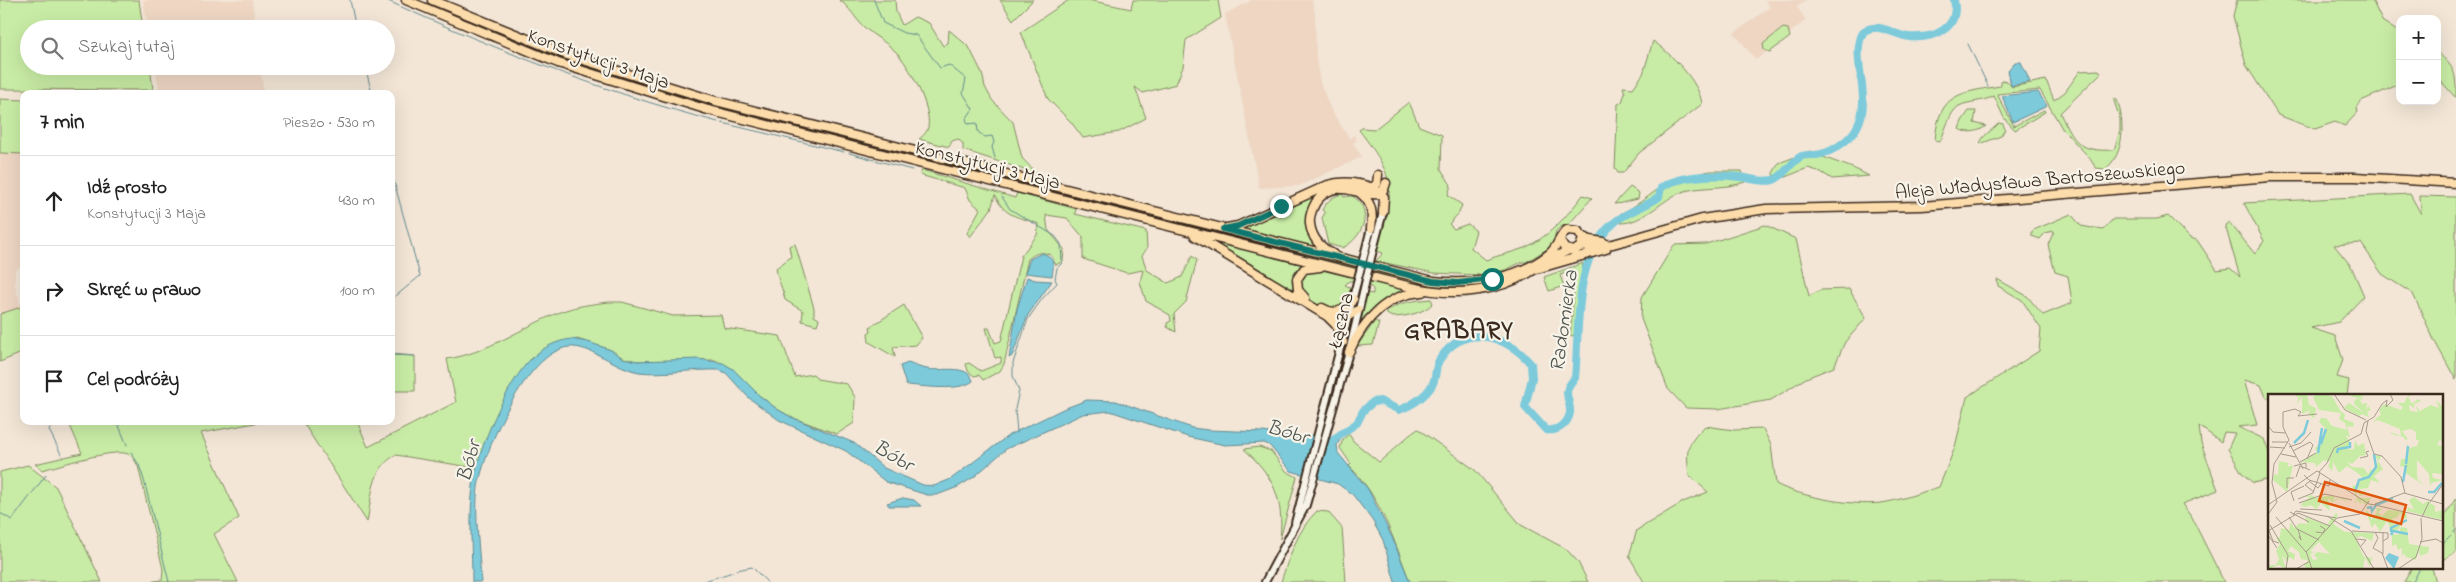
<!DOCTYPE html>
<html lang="pl">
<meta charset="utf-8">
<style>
:root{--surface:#fff;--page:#f6f6f6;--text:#222;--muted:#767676;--line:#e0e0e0}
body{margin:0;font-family:"Indie Flower",sans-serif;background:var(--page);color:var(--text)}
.controls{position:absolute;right:15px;top:15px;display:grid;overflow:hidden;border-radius:10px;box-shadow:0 5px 20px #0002}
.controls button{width:45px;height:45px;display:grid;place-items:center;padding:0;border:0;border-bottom:1px solid var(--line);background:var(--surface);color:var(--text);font:25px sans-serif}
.stop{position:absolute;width:15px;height:15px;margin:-11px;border:4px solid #0f766e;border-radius:50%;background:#fff}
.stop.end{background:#0f766e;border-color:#fff;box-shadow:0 1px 5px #0008}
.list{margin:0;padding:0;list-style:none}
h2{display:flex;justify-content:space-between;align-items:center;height:65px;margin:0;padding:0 20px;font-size:21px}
h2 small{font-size:16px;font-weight:400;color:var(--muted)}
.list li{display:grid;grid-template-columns:32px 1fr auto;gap:15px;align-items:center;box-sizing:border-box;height:90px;padding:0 20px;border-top:1px solid var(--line)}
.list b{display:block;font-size:19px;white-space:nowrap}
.list p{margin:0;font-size:16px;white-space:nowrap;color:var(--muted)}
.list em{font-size:16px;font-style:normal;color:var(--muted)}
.icon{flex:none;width:28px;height:28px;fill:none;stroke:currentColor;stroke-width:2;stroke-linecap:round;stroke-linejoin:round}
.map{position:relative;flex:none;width:2456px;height:582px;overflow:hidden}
.search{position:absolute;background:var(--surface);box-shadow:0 5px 20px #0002;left:20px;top:20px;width:375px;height:55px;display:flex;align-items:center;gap:12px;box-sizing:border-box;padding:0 18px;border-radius:28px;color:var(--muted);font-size:19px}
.panel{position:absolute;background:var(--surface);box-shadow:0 5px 20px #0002;left:20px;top:90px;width:375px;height:335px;border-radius:10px}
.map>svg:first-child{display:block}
.built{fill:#eed6c3}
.green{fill:#c8eca5;stroke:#828b62}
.water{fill:#7dcadb;stroke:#638a8f}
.pier{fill:#f3e6d7}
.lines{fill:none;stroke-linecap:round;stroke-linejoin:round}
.stream{stroke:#638a8f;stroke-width:1}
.river{stroke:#7dcadb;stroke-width:8}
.secondary-casing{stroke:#3b2a1e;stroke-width:10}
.primary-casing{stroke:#3b2a1e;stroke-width:11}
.secondary{stroke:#f7f3e8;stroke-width:6}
.primary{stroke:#fddcac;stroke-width:8}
.secondary-bridge-casing{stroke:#3b2a1e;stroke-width:10;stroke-linecap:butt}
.secondary-bridge{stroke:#f7f3e8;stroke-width:6}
.route{stroke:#0f766e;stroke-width:6}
.labels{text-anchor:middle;stroke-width:4.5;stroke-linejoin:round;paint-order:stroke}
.street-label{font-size:20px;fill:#3b2a1e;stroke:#f7f3e8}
.water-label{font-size:21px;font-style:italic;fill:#4c524d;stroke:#f7f3e8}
.district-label{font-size:25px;font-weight:bold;letter-spacing:1px;fill:#3b2a1e;stroke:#f7f3e8}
.inset-river{fill:none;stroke:#7dcadb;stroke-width:2.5}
.inset-road{fill:none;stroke:#a99b8d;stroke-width:1}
.view{fill:#df570d;fill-opacity:0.15;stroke:#df570d;stroke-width:2.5}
.inset-edge{fill:none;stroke:#3b2a1e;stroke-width:2.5}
</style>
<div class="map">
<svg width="2456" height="582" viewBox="0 0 2456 582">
<rect width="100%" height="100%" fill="#f3e6d7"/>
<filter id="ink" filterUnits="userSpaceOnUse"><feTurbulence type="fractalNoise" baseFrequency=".02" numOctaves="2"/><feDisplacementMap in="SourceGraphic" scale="10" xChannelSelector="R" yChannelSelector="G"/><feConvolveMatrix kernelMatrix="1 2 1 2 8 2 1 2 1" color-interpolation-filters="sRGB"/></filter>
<g filter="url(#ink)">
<path class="built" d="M143,0H252L256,29H148Z
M1252,0H1312L1315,13L1316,57L1320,82L1331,110L1349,138L1354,135L1357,141L1353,143L1362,157L1299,186L1259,188L1225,14Z
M1765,0H1806L1797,7L1806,20L1756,60L1734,33L1770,7Z
M155,66H260L264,94H160Z
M0,153L24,154V263L15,270V285L21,307L0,314Z"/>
<path class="green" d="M0,0H139L143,29H29V66H150L153,90L0,89Z
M839,0H895L896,12L902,25L915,17L929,23L943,46L948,43L949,30L969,47L982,73L985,87L992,100L1013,122L1022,158L1037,174L963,150V144L958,139L952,141L949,147L919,139C924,135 927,132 928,127C932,108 909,64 895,51C886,42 874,36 865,28C855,19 850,7 839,0Z
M1000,0H1033L1013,20Z
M1069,0H1088L1131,9L1133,0H1218L1221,18L1186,40L1183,67L1176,84L1143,93L1135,87L1146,118L1119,132L1083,138L1071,122L1048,99L1021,32Z
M2237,0H2372L2382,21L2400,33V84L2361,101L2357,108L2358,112L2345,126L2335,122L2315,129L2278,115L2246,65L2233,16Z
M1783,28L1788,29L1790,37L1770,52L1764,50L1763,44Z
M1653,41C1670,53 1700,82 1702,104L1639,153L1623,173H1618L1615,168L1618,104L1622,102L1625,93L1623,87L1633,88L1643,74Z
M2437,52C2456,68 2456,74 2456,98L2437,77Z
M2099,70L2101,73L2060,113C2074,143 2080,152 2114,150L2120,131V119L2113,98L2117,100C2125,121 2125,155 2105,169L2096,168L2088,156L2063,130L2040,90L1997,94L2014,126L2044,110L2045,112L2015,130L2004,118L1994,96C1983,102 1969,101 1959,106C1949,112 1945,132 1940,142L1935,140C1939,93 1959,93 2000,86L2002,80L2007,81L2012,87L2046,80L2054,100L2065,92L2080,71Z
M0,99L24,100V154L0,153Z
M1409,102L1419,126L1442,135L1441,169L1451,185L1448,195L1462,205L1459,213L1449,224L1454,229L1468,224L1476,231L1471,248L1486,260C1498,255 1512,253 1524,248C1548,238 1568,215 1583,195L1592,198L1569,224L1562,226L1556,231L1552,246L1526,262H1522L1505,270L1479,275L1434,273L1376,261L1383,253L1377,251C1392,189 1400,183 1359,130L1362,128L1375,129Z
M727,107L832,133L830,139L725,113Z
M1969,111H1976L1974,123L1986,126C1979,132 1967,134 1959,129L1962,121Z
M1999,123L2003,124L2005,129L2001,136L1980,144C1982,135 1992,131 1999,123Z
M852,139L1445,285L1431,289L851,143Z
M1810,151C1829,161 1850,165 1869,176L1832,179L1821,172L1808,168L1775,181L1773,173L1779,163Z
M922,170L1015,198L1017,193L1076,209L1075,214L1146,231L1147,248L1142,256L1147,270L1168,283L1182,277L1192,256L1197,260L1186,302L1174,314L1176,332L1167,327V323L1171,321L1170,315L1146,301L1140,282L1143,270L1127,273L1083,259V237L1067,218L1046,215L1048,230L1064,249L1063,261L1056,265L1051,255C1041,251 1037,252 1028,259L1004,364L1000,371L983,380L979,375L974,376L968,371L966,364L969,363L981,371L1001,363V357L995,358L986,328H989L995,343L1001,341L1021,256L1037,235L1039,224C1018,216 1005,218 995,195L991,209L970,237L967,233L980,209L970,200L965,188L920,175Z
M1710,171H1741L1745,182C1724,190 1699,185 1679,193C1660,202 1642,223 1621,223L1620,214C1634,207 1645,199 1657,190C1672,179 1692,175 1710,171Z
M1340,184L1370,190L1331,189L1309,211L1319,250L1239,230L1238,228Z
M1630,187L1639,193L1638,199C1629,200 1623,204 1614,204Z
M1342,194L1344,197C1346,197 1349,196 1351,196C1354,196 1356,199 1358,200C1373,216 1359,241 1342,248L1328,244L1322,218L1325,213L1322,210C1327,201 1333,196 1342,194Z
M2410,194L2421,214L2420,196L2456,197V380L2434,340L2413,294L2382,274L2361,243L2334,245L2351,266L2364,296L2339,322L2311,328L2335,336L2343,360L2337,377L2349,380L2347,396H2270V399L2266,397L2261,385L2244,380L2257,425L2238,427L2264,439L2270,455V479L2253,483L2242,473L2228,449L2235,433L2224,432L2221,442L2199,426L2201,443L2218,490L2182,504L2192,518L2224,582H1644L1629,556L1637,530L1683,502L1708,492L1689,475C1686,449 1686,445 1705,426L1734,430L1763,429L1771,445L1776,484C1800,497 1860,508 1887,502C1904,499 1922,492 1939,487L1955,447L1967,397L2039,351L2041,329L2022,300L1998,286L1997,279L2027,296L2043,315L2072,303L2068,276L2055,272L2048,245L2054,231L2045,233L2040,239L2032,236V231L2036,229L2071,214L2081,226L2103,230L2113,219H2157L2168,216L2190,238L2197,240L2217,270L2230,268L2240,277L2225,225L2229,222L2255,254L2264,241L2244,203Z
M1765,225L1796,239L1809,296L1821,290L1849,289L1866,318L1845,342L1834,367L1806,378L1771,400L1718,409L1686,408L1668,389L1641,319L1642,297L1674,245L1706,244Z
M1208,239L1308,264L1296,276V292L1327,313H1341L1340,317L1328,315Z
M795,244L814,308V316L819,319L817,325L802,321L803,311L785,300C783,289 778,281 776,268L791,257L789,246Z
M1583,263L1576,335L1570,336L1574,293L1566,273L1560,275L1564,286L1549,291L1544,277Z
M1314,268L1354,278L1353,281H1349L1345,285L1352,288C1342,323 1310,308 1299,284L1303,273Z
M1370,281L1408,291L1363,322L1361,319L1367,293L1373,294V289L1369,285Z
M1431,299L1433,303C1425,313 1404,317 1392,317L1385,313C1399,301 1414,301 1431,299Z
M609,302H622L673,316L721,315L724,328L780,336L795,377L813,374L817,379L847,384L855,397L854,423L837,434L791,417L777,409L760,396L733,369L715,360L637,361L623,358L611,350L577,339L532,357L504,401L476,468L396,455C371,468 372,497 367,522L302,421H357L368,447L456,402L447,359C488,353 522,327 560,312C576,306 592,304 609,302Z
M904,305L922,338L916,345L893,347L895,357L869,342L868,333L871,331L870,327Z
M21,307L24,312V352L0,362V314Z
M1354,317L1333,398H1332L1351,319Z
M1375,321L1379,323L1373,345L1357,346Z
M391,354L415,356V391H391Z
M68,421H266L201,433L239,518L214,534L238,582H147L162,580L163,569L138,466C135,461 133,456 128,454C114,448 58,466 42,470L35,464L82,453Z
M1418,429L1475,470L1521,525L1566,549L1578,562L1588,582H1410C1395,543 1380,495 1349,466L1351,464L1340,448L1343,439L1349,434L1353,441L1379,462C1393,451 1403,439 1418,429Z
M1259,447L1271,451L1286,471L1297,477L1280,539C1284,500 1274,476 1244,449Z
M28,465L56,487L102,582H0V472Z
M2456,498V552L2442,560V520Z
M1317,511L1328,512L1342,528L1346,582H1281C1289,557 1298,529 1317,511Z
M2412,568H2432L2436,582H2404Z"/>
<path class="water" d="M2015,62H2021L2030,82L2011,86L2008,70Z
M2038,92L2047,106L2013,122L2002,96Z
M1042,253C1055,258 1054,264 1052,276L1025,273L1030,259Z
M1027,277L1035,280L1052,281L1028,315L1012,356L1009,358L1017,309Z
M571,339L588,342L611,350L623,358L637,361L699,359L723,363L733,369L760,396L777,409L791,417L854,443L884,468L923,485L934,486L951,479L1009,435L1063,409L1087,400L1116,401L1192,428L1208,430L1263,432L1298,438L1312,435L1330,438L1343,431L1344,433L1337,445L1338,453L1368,489L1392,537L1410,582H1395L1383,540L1372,520L1353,495L1338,484L1291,471L1269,445L1264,443L1225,445L1188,437L1110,411L1083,414L1006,449L974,477L958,487L937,495H927L886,482L846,451L779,420L749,398L726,373L719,370C695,369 660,375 639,372C616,368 590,345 569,347C526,352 485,449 478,487C474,513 480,555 481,582H472C472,551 469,518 473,486C476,453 508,379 533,357C544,347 556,341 571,339Z
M908,363C914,365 920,368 927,369C940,372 968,363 973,381C959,392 923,386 906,385L900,366Z
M903,498L914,500L921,506H889L887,503Z"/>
<path class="pier" d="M1314,433L1330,436L1318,480L1311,478L1312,472L1310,478L1302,476Z"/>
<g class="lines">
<path class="stream" d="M350,0L356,29
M386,0C494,49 603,92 718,122
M874,0L883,23L904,33L916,35L940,68L949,65L966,79L963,93L973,109L966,119L968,124L977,123L978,132L985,137L992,136L994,142L992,147L995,158
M1968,44L1988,86
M365,66L372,94
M722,123L844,152
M849,153L912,170
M391,169L392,171
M1002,197L1010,209L1055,236L1061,244L1062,263L1057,268L1055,279L1057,283L1042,299L1028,319L1013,363V376L1019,391L1015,409L1017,433
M391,300L420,276L393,178
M391,321V325
M391,355L414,356
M53,421L49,430L62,456
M117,421L127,445
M131,452L139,465L144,480L169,582
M0,513L12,520L46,475
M2442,544L2456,530
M737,570L752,567L767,582
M701,582L733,572
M2413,582L2420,568"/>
<path class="river" d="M1335,438L1357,423L1363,411L1373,402L1380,401L1399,410C1413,405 1432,393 1435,377C1436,371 1436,364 1440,359C1464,322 1507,335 1531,364L1532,378L1525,407L1546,430C1557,432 1568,424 1570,413C1571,406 1567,399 1567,392C1568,386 1571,382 1575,378C1580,328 1572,256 1615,222C1628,211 1645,207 1659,197L1661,188C1678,175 1717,174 1739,177C1750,178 1761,183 1773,180C1784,177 1791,161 1802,156C1808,154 1815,156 1821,154C1834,151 1851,139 1857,127C1874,96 1848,56 1864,31C1880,22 1893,35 1909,37C1934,39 1960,29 1954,0"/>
<defs>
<path id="secondary" d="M1364,256L1371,228
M1371,258L1383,212
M1295,523L1357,282
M1265,582L1306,505L1349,352L1365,284"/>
<path id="primary" d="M406,0L558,63L708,110L1411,287C1454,297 1499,293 1537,268
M432,0L567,55L716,101L1433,281C1472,285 1517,280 1549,254C1558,247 1559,236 1567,230L1578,231L1583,239L1580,247L1574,251L1565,249L1560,241
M1371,188L1377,184L1378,175
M1360,193C1372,202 1373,213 1371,228
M1227,228L1238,226L1328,185C1344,180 1374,183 1384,197L1383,212
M1195,236L1327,316L1336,325L1343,342
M1582,236L1590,240L1603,242
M1580,247L1613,244L1702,219L1766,209L1922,206L2270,177H2355L2456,183
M1333,254C1321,248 1312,239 1310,224C1309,216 1312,209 1316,202C1336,176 1356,197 1379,194L1384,189L1386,183
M1546,261L1567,251
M1533,270L1606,249
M1305,298L1298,290L1297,279L1304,269L1320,267
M1322,308C1335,316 1345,311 1353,299
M1329,317L1344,319L1358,310
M1349,352C1363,321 1386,294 1422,292"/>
</defs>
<use href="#secondary" class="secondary-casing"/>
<use href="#primary" class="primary-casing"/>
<use href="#secondary" class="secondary"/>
<use href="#primary" class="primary"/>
<defs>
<path id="secondary-bridge" d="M1357,282L1364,256
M1365,284L1371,258"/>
</defs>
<use href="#secondary-bridge" class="secondary-bridge-casing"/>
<use href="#secondary-bridge" class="secondary-bridge"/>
</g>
</g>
<g class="lines" filter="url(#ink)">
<path class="route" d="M1281,206L1238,226L1223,229L1433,281L1458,283L1492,279"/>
</g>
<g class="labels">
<g class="street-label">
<text transform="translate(599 58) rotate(19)" y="7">Konstytucji 3 Maja</text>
<text transform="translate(988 164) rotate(14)" y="7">Konstytucji 3 Maja</text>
<text transform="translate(2040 179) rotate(-5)" y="7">Aleja Władysława Bartoszewskiego</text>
<text transform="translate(1340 320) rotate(-77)" y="7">Łączna</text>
</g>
<g class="water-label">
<text transform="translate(1563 321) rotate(-82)" y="7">Radomierka</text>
<text transform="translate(1288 431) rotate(16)" y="7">Bóbr</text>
<text transform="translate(894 455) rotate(30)" y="7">Bóbr</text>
<text transform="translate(468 461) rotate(-75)" y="7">Bóbr</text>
</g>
<g class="district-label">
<text x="1459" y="338">GRABARY</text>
</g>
</g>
<g transform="translate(2268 394)">
<rect width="175" height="175" fill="#f3e6d7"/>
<path d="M36,0H39L41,11L48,14L46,24L40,20L42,16L34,20V3L29,10L31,2L29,3L27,1ZM49,0L64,2L73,18L77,20L76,25L86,29L85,33L79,32L82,43L77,41L83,49L80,56L86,55L87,46L90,52L96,49L98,61L92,62L84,70L79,68L84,73L96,74L100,80L103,75L106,77L110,67L107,61L114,62L110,67L115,75L106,82L112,89L103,86L100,94L91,95L94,99L98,94L94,102L91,101L90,93L87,95L90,104H103L98,112L93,106V110L89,106L87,109H86L89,105L84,92L90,91L94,83L88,78L79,72L71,79L65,68V71L64,77L60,72L58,77L62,68L56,66L48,73L47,69L33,68L49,58L47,54L55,47L59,36L51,28L53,24H58L64,32L79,36L77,29L71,25L73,19L51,16L45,3ZM86,0H92L97,3L92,2L95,6L89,4L92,6L95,11L96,9H99L98,17L100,12L103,16L99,18L101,23L94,20L91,22L76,14L81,9L96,19L87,11L86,7L90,4L82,2ZM141,0H145L140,3L144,10L150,5L153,7L146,10V14L141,11L142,17L150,18L147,11L152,17L163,11L171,14L168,6L175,13V49L172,46L169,51L175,52V80L164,79L165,84L175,86L163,89L162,93L161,80L149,66V84L152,83L149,86L153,88L154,90L136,78L138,73L132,72L133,65H140L141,56L136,43L126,41L123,39L122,38L133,42L132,35L110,26L104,29L113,20L111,16L116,10L133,16L135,13L129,9H136ZM143,35L148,38V46H151L149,52L141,54L137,46L140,45L134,37ZM11,67L21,69L19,73L25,71L19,98L5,86L6,80L10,81ZM43,101L49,104L63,101L67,103L65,106L74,103L81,109L72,104L64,108L60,104L62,117L53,109L48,115L43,111L38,113L32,111L42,103H37ZM146,103L155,110L159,107L167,112V118L175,116V126L139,117L140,113L146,116L141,106ZM108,114L115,115L110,118L114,122L120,116L138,118L139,124L135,125L132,118L130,123L124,125L126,131L136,127L129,137L123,136L119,127L112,138L107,129L104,134L97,115L103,121V126L109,118ZM68,119L70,121L65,130L77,138L106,139L104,147L93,142L88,144L95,162L104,164L102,173L97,163L95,175H39L35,170L39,169V166L33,165L31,158L23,152L20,157L27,160L26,166L22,163L19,168L14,161L18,175L11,171L0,175V171H8L11,165L8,157L12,150L8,144L12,143L13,134L21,136L23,128L26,134L32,129L39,130L37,123L62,132L60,129ZM51,148L62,160L49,158L46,161L50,165L45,166L42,160L46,158L42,157ZM133,133L139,134L141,150L161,153L160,159L152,162L150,155L148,166L138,163L136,159L134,162V154L130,156L128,150L124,152V140L130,141Z" fill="#c8eca5" fill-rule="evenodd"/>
<path d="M121,159L131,163L126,175L117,164Z" fill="#7dcadb"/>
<path class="inset-river" d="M26,49L36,39L40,26M53,50L58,35M50,59L54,34M69,59L70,55L82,53V48M138,70L140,52M135,88L138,71M87,98L91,86L101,83L108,73L106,60M160,98H166L174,89M99,114L103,113L104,117L108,111L125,104M76,127L92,134M123,138V134L139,126M123,141L125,137L140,140"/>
<path class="inset-road" d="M66,0L77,16L98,26M100,27L98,37L106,60L114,62L133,83L137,99M0,32L5,38L17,39M4,48H20M21,49L35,75M2,53L17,54M21,53L33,49L43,38M25,57L42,48L45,51M13,60L28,63M92,64L100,62L98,58L101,57M39,65L45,51M32,68L48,59M26,72L38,69V74M51,78L59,69L66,54L93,40L96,29L106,23L114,10L119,6L118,13L125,6L122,0M36,81L41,86L61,92L62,86M28,83L32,72L42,76M41,87L50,94L53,90M42,87L37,91L46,98M4,89L6,70L21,46L15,33V18L27,15L33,18L30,22L49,20M19,94V84H26M30,105L45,99L52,79M26,107L23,98L36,92M162,108L175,90M31,109L57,100L84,106M107,110L136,99L175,110M0,111L49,77L101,110L108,111M107,111L175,127M32,115L54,116M22,118L41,128M1,119L9,108L4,89M25,121L28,117L68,124M59,122L83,137L106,175M8,123L38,158M21,123L29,135L51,146M154,123L161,108M2,131L20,161L18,175M0,134L5,147L11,149M30,135L33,146L31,142M0,137L30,119L62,132M84,137L120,139V144L115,147M48,138L55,139L57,135L52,132M107,138L110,144L105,154L114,159L120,175M0,141L9,154M88,145L98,146L93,152M152,148L168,145L175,149M38,157L44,175M38,158L69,124L92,120L101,107M115,160V138M28,175L42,167M130,175L148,163L154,145L153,124"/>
<path class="view" d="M57,88L138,111L133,130L51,107Z"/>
<rect width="175" height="175" class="inset-edge"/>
</g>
</svg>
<div class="controls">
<button>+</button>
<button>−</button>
</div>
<div class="stop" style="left:1492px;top:279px"></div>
<div class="stop end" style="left:1281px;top:206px"></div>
<div class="search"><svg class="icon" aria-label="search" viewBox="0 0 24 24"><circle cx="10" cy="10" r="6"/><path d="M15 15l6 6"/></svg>Szukaj tutaj</div>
<section class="panel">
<h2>7 min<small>Pieszo · 530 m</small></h2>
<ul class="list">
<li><svg class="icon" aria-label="ahead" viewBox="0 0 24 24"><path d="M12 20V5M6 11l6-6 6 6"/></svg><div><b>Idź prosto</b><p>Konstytucji 3 Maja</p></div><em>430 m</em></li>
<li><svg class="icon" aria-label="right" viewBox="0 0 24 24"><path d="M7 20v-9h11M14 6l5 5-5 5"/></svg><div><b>Skręć w prawo</b></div><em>100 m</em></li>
<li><svg class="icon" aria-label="arrive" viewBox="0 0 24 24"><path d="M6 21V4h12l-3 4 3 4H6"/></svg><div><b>Cel podróży</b></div></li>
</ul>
</section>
</div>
